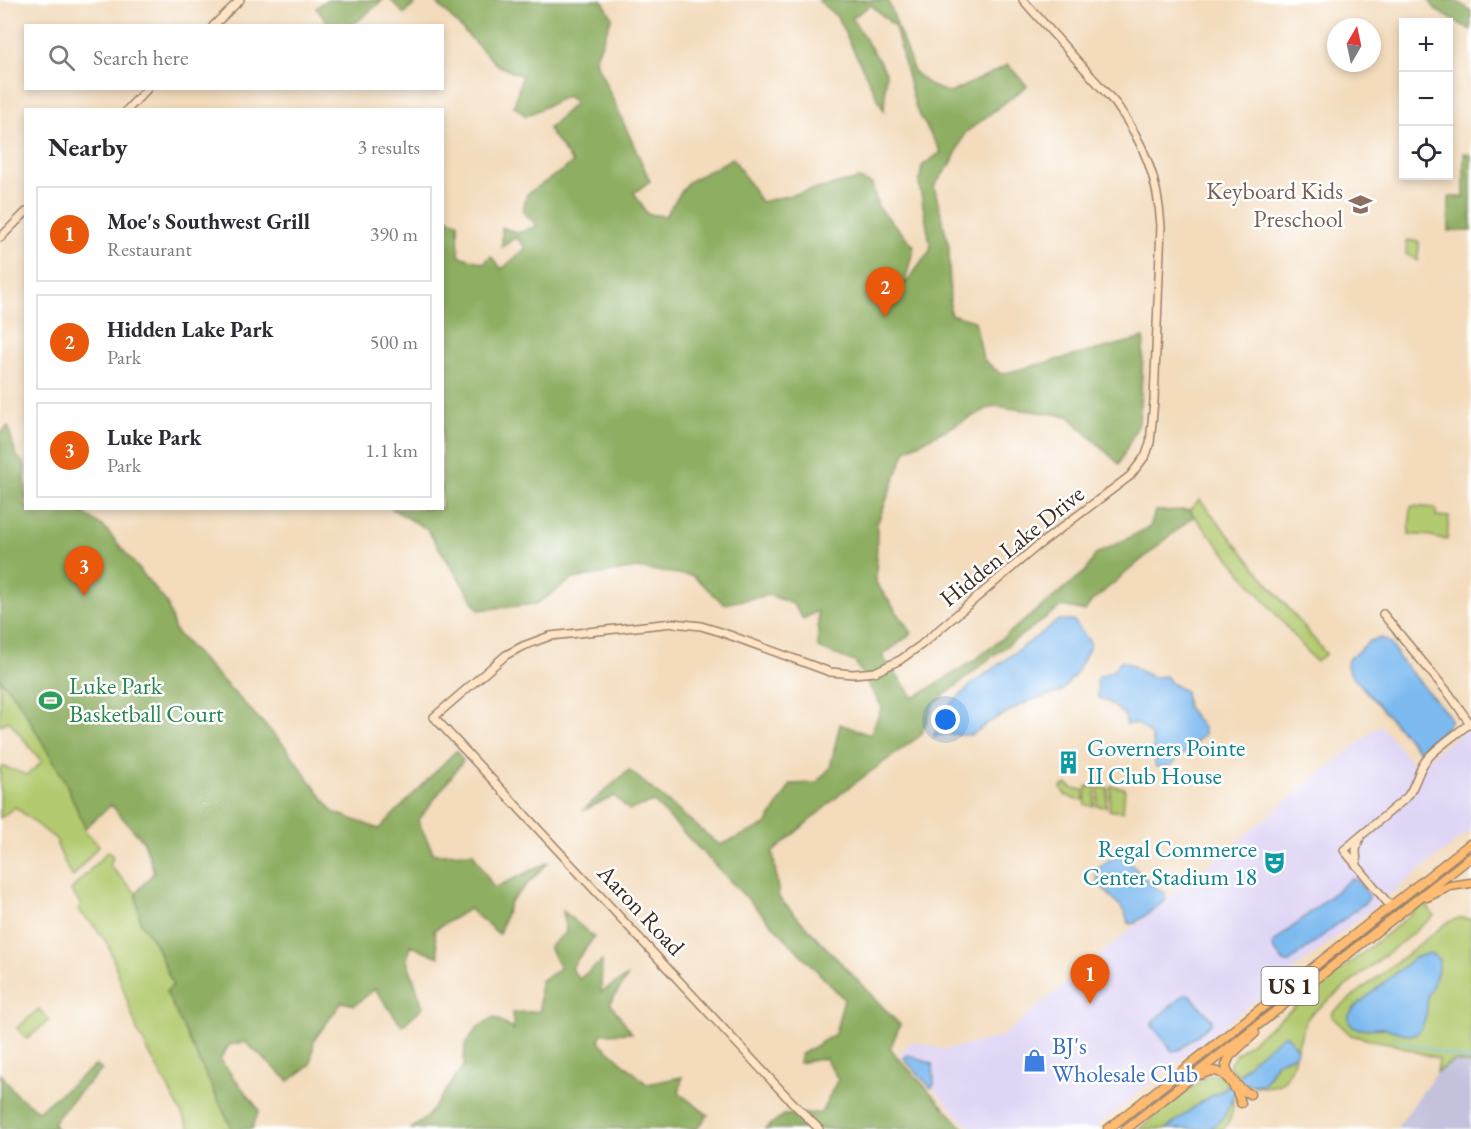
<!DOCTYPE html>
<meta charset="utf-8">
<style>
:root{--surface:#fff;--page:#f7f7f7;--text:#2b2b33;--muted:#7c7c81;--line:#e1e1e2;--accent:#ea580c}
body{margin:0;font-family:"EB Garamond",serif;background:var(--page);color:var(--text)}
.controls{position:absolute;right:18px;top:18px;display:grid;overflow:hidden;border-radius:0px;box-shadow:0 3px 9px #0003}
.controls button{width:54px;height:54px;display:grid;place-items:center;padding:0;border:0;border-bottom:2px solid var(--line);background:var(--surface);color:var(--text);font:30px sans-serif}
.compass{position:absolute;left:1327px;top:18px;width:54px;height:54px;border-radius:50%;background:var(--surface);box-shadow:0 3px 9px #0003;rotate:9deg}
.you{position:absolute;left:946px;top:720px;width:21px;height:21px;margin:-15px;border:4px solid #fff;border-radius:50%;background:#1a73e8;box-shadow:0 0 0 9px #1a73e833}
.badge{display:grid;place-items:center;width:39px;height:39px;border-radius:50%;background:var(--accent);color:#fff;font-size:20px;font-weight:700}
.pin{position:absolute;translate:-50% -50px;filter:drop-shadow(0 2px 3px #0008)}
.pin::after{content:'';position:absolute;top:32px;width:21px;height:18px;background:inherit;clip-path:polygon(0 0,100% 0,50% 100%)}
.list{margin:0;padding:0;list-style:none}
h2{display:flex;justify-content:space-between;align-items:center;height:78px;margin:0;padding:0 24px;font-size:26px}
h2 small{font-size:20px;font-weight:400;color:var(--muted)}
.list li{display:grid;grid-template-columns:39px 1fr auto;gap:18px;align-items:center;box-sizing:border-box;height:96px;margin:0 12px 12px;padding:0 12px;border:2px solid var(--line);border-radius:0px}
.list b{display:block;font-size:22px;white-space:nowrap}
.list p{margin:0;font-size:20px;white-space:nowrap;color:var(--muted)}
.list em{font-size:20px;font-style:normal;color:var(--muted)}
.icon{flex:none;width:33px;height:33px;fill:none;stroke:currentColor;stroke-width:2;stroke-linecap:round;stroke-linejoin:round}
.map{position:relative;flex:none;width:1471px;height:1129px;overflow:hidden}
.search{position:absolute;background:var(--surface);box-shadow:0 3px 9px #0003;left:24px;top:24px;width:420px;height:66px;display:flex;align-items:center;gap:15px;box-sizing:border-box;padding:0 21px;border-radius:0px;color:var(--muted);font-size:22px}
.panel{position:absolute;background:var(--surface);box-shadow:0 3px 9px #0003;left:24px;top:108px;width:420px;height:402px;border-radius:0px}
.map>svg:first-child{display:block}
.built{fill:#dfd5f5}
.industrial{fill:#c3c1db}
.green{fill:#b3ca6f;stroke:#777a46;stroke-width:1.5}
.forest{fill:#8eae62;stroke:#646c40;stroke-width:1.5}
.water{fill:#7dbaf0;stroke:#5c7287;stroke-width:1.5}
.lines{fill:none;stroke-linecap:round;stroke-linejoin:round}
.stream{stroke:#7dbaf0;stroke-width:1.5}
.secondary-casing{stroke:#97826d;stroke-width:10}
.highway-casing{stroke:#97826d;stroke-width:11}
.secondary{stroke:#ffe4c6;stroke-width:7}
.highway{stroke:#febb71;stroke-width:8}
.labels{text-anchor:middle;stroke-width:5;stroke-linejoin:round;paint-order:stroke}
.shield{fill:#fff;stroke:#766a62;stroke-width:1.5}
.shield-label{font-size:22px;font-weight:bold;fill:#3b2a1e}
.education-label{font-size:24px;fill:#785e54;stroke:#fff;text-anchor:end}
.street-label{font-size:24px;fill:#3b2a1e;stroke:#fff}
.leisure-label{font-size:24px;fill:#27864d;stroke:#fff;text-anchor:start}
.culture-label{font-size:24px;fill:#0d838f;stroke:#fff;text-anchor:start}
.shop-label{font-size:24px;fill:#366cbe;stroke:#fff;text-anchor:start}
</style>
<div class="map">
<svg width="1471" height="1129" viewBox="0 0 1471 1129">
<rect width="100%" height="100%" fill="#fff"/>
<filter id="ink" filterUnits="userSpaceOnUse"><feTurbulence type="fractalNoise" baseFrequency=".0167" numOctaves="2"/><feDisplacementMap in="SourceGraphic" scale="12" xChannelSelector="R" yChannelSelector="G"/><feConvolveMatrix kernelMatrix="1 2 1 2 8 2 1 2 1" color-interpolation-filters="sRGB"/></filter>
<filter id="wash" filterUnits="userSpaceOnUse"><feTurbulence type="fractalNoise" baseFrequency=".008" numOctaves="4" result="noise"/><feDisplacementMap in="SourceGraphic" scale="24" xChannelSelector="R" yChannelSelector="G"/><feGaussianBlur stdDeviation="1.35" result="paint"/><feColorMatrix in="noise" values="0 0 0 0 0 0 0 0 0 0 0 0 0 0 0 0 0 1.4 0 .05"/><feComposite in="paint" operator="in"/></filter>
<g filter="url(#wash)">
<rect width="100%" height="100%" fill="#f3dbbc"/>
<path class="built" d="M1380,725L1415,766L1421,767L1427,759L1471,725V830L1093,1129H971L900,1054L912,1041L944,1050L1001,1037L1181,887Z"/>
<path class="industrial" d="M1454,1061L1471,1064V1129H1396L1437,1072Z"/>
<path class="green" d="M1407,240L1419,242L1418,261L1406,254Z
M1200,500L1326,654L1316,662L1189,510Z
M1413,506L1434,508L1436,510V516L1449,517L1447,540L1434,538L1433,536L1409,534L1411,507Z
M0,679L18,700L65,781L85,828V832L99,845L73,877L70,874L57,845V840L15,807L0,818V768L2,766L27,775L42,762L9,721L0,725Z
M1066,784L1074,789L1084,790V800L1073,799L1069,796H1066L1061,788L1062,786Z
M1087,786L1096,787L1094,806L1085,805Z
M1111,786L1125,788L1123,812L1109,810Z
M1099,787L1108,788L1106,807L1097,806Z
M108,851L113,857L110,866L136,893L140,922L155,943L173,985L166,992L232,1129H190L137,1030L108,944L94,926L78,910L81,905L71,890Z
M1425,903L1434,916L1310,1015L1305,1022L1297,1049L1287,1035L1243,1069L1239,1076L1229,1066L1235,1055Z
M1460,918L1471,919V1064L1454,1061L1437,1072L1439,1059L1389,1043L1370,1040L1351,1035L1332,1017L1333,1012L1448,922Z
M39,1009L49,1020L27,1039L17,1028Z
M1295,1055C1289,1086 1276,1090 1247,1085L1262,1084L1267,1079L1277,1062Z
M1213,1075L1222,1076L1228,1085L1220,1092L1202,1101L1166,1129H1139L1205,1077Z
M1233,1096C1234,1108 1232,1119 1224,1129H1210L1224,1117Z"/>
<path class="forest" d="M326,0H383L353,25L331,26L316,8Z
M391,0H419L404,14Z
M434,0H602L612,17L595,60L650,181L634,193L647,214L665,216L688,182L733,158L761,202L859,179L872,184L878,207L914,246L904,286L931,249L919,183L922,166L941,152L916,109L895,27L871,5L852,18L886,72L884,111L837,17L818,0H888L914,72L931,86L950,93L1008,65L1027,86L965,133L952,162L934,186L949,247L950,314L975,321L983,359L1001,374L1144,338L1139,423L1119,464L1068,416L993,406L906,450L877,524L876,583L912,633L882,656L914,698L975,660L1086,571L1096,554L1150,527L1155,511L1189,510L1194,516L1091,602L1085,611L1062,606L990,658L933,705L921,735L844,791L773,852L779,898L900,1025L890,1049L964,1129H765L783,1115L821,1113L838,1079L825,1058L799,1063L800,1055L835,1034L844,999L654,802L629,810L614,796L582,811L629,770L720,845L766,825L791,784L816,783L830,768L840,724L870,735L882,707L855,662L818,648V611L803,619L793,604L769,595L724,604L693,576L636,568L573,579L536,604L479,610L427,529L392,509L442,508L443,217L458,222L459,256L484,263L491,256L502,269L526,248L516,237L502,247V227L518,233L537,226L523,211L527,194L573,163L548,129L575,103L567,96L526,116L514,106L522,76L497,65Z
M1429,0H1455L1471,11V30L1437,11Z
M1464,153L1471,155V231H1449V197H1464Z
M8,426L16,455L25,465L26,508L78,509L105,528L167,603L175,631L285,746L333,812L379,829L456,751L463,761L418,821L434,854L473,853L494,888L549,862L510,902L499,934L469,909L434,930L439,957L410,945L407,960L423,1007L402,1026L375,989L355,1005L342,1002L314,1040L311,1064L289,1081L245,1042L229,1045L220,1060L259,1110L252,1129H232L166,992L173,985L155,943L140,922L136,893L154,872L144,842L111,805L85,828L65,781L18,700L0,679V434Z
M563,911L594,937L571,968L579,979L602,961L601,992L628,976L610,1003L632,1033L601,1034L599,1042L647,1084L682,1077L679,1093L708,1115L697,1129H411L427,1117L464,1066L465,1044L478,1027L494,1017L514,1030L512,1013L540,1011V981L560,969L549,947L566,932Z
M96,1065L102,1070L79,1092L53,1123L57,1129H0L1,1074L16,1094L38,1111Z"/>
<path class="water" d="M1059,620L1074,621L1091,644L1077,672L1061,692L1029,701L989,722L972,735L949,734L934,736L946,709L972,684Z
M1382,638C1391,642 1395,650 1399,658L1449,716L1450,721L1448,726L1422,748L1418,750L1350,673L1347,666L1348,660L1370,641Z
M1121,661C1134,663 1142,676 1155,677C1158,677 1162,676 1166,676L1171,683L1185,691L1187,707L1204,729V735L1170,766L1156,767C1152,756 1157,741 1148,732C1145,729 1140,726 1136,723L1126,725L1125,715L1107,701L1098,698L1097,681L1098,677L1114,670Z
M1119,851H1122V859L1129,862L1152,885L1165,893V899L1162,903L1135,923L1129,924L1125,913L1121,907L1098,883C1092,869 1104,862 1116,857Z
M1351,879L1357,880L1369,896L1368,900L1288,963L1284,962L1273,948V943Z
M1429,953L1434,955L1439,960L1437,974L1428,996L1426,1017L1420,1030L1415,1034L1409,1035L1384,1028L1359,1029L1353,1027L1349,1022V1015L1357,1005L1414,958Z
M1185,994L1190,995L1212,1020L1211,1024L1179,1050L1172,1051L1152,1025L1153,1021Z
M1283,1035H1287L1297,1049V1052L1295,1055L1277,1062L1267,1079L1262,1084L1247,1085L1243,1087L1233,1096L1224,1117L1210,1129H1166L1202,1101L1220,1092L1239,1076L1251,1061Z
M908,1055L930,1063L933,1065L934,1084L931,1088L906,1061L904,1058Z"/>
<g class="lines">
<path class="stream" d="M1394,1039L1471,1061"/>
</g>
</g>
<g filter="url(#ink)">
<g class="lines">
<defs>
<path id="secondary" d="M213,26L240,0
M127,110L148,88
M0,238L26,212
M1383,614L1450,695L1471,725
M1357,866L1356,850L1360,837
M1391,907L1344,850L1407,797C1415,787 1417,774 1424,763C1432,750 1457,734 1470,723
M819,1129L787,1097L434,717L506,655L523,646L550,636L673,623L701,626L721,632L830,672L853,674L875,672L900,660L921,645L1036,547L1130,476L1146,455L1150,443L1154,401L1161,226C1158,178 1144,143 1116,104L1023,0"/>
<path id="highway" d="M1427,897L1450,886L1471,883
M1199,1075C1203,1074 1208,1071 1213,1071C1227,1071 1238,1091 1241,1103
M1250,1094C1239,1089 1228,1078 1226,1065L1230,1056L1255,1033
M1108,1129L1471,843
M1126,1129L1471,857"/>
</defs>
<use href="#secondary" class="secondary-casing"/>
<use href="#highway" class="highway-casing"/>
<use href="#secondary" class="secondary"/>
<use href="#highway" class="highway"/>
</g>
</g>
<defs>
<symbol id="school-bare" viewBox="-9 -9 18 18"><path d="M0-5L7-2L0 1L-7-2ZM-4 1L0 2.5L4 1V4Q0 6-4 4Z" fill="#8d6e63" stroke="#fff" stroke-width="2.5" paint-order="stroke"/></symbol>
<symbol id="stadium-bare" viewBox="-9 -9 18 18"><path d="M0-5a6.5 5 0 1 0 0 10a6.5 5 0 1 0 0-10ZM-3.5-1.8h7v3.6h-7Z" fill="#2e9e5b" stroke="#fff" stroke-width="2.5" paint-order="stroke"/></symbol>
<symbol id="building-bare" viewBox="-9 -9 18 18"><path d="M-4-6H4V6H1V3H-1V6H-4ZM-2.5-4.3h1.7v1.8h-1.7ZM.8-4.3h1.7v1.8H.8ZM-2.5-1h1.7V.8h-1.7ZM.8-1h1.7V.8H.8Z" fill="#0f9aa8" stroke="#fff" stroke-width="2.5" paint-order="stroke"/></symbol>
<symbol id="theatre-bare" viewBox="-9 -9 18 18"><path d="M-5-5.5Q0-4 5-5.5V0Q5 5 0 6Q-5 5-5 0ZM-3.3-2.5H-1v1.5H-3.3ZM1-2.5H3.3v1.5H1ZM-2.8 1Q0 5.5 2.8 1Z" fill="#0f9aa8" stroke="#fff" stroke-width="2.5" paint-order="stroke"/></symbol>
<symbol id="shop-bare" viewBox="-9 -9 18 18"><path d="M-5-2.5h2.3a2.7 3.5 0 0 1 5.4 0H5L5.5 6h-11ZM-1.5-2.5h3a1.5 2.3 0 0 0-3 0Z" fill="#3f7fe0" stroke="#fff" stroke-width="2.5" paint-order="stroke"/></symbol>
</defs>
<g fill-rule="evenodd">
<use href="#school-bare" x="1344" y="188" width="33" height="33"/>
<use href="#stadium-bare" x="34" y="684" width="33" height="33"/>
<use href="#building-bare" x="1052" y="746" width="33" height="33"/>
<use href="#theatre-bare" x="1258" y="846" width="33" height="33"/>
<use href="#shop-bare" x="1018" y="1044" width="33" height="33"/>
</g>
<g class="labels">
<rect class="shield" x="1261.5" y="967" width="57" height="38" rx="4.5"/>
<g class="shield-label">
<text x="1290" y="994">US 1</text>
</g>
<g class="education-label">
<text x="1343" y="199">Keyboard Kids<tspan x="1343" dy="28">Preschool</tspan></text>
</g>
<g class="street-label">
<text transform="translate(1012 546) rotate(-39)" y="8">Hidden Lake Drive</text>
<text transform="translate(641 910) rotate(47)" y="8">Aaron Road</text>
</g>
<g class="leisure-label">
<text x="69" y="694">Luke Park<tspan x="69" dy="28">Basketball Court</tspan></text>
</g>
<g class="culture-label">
<text x="1087" y="756">Governers Pointe<tspan x="1087" dy="28">II Club House</tspan></text>
<text x="1257" y="857" text-anchor="end">Regal Commerce<tspan x="1257" dy="28">Center Stadium 18</tspan></text>
</g>
<g class="shop-label">
<text x="1052" y="1054">BJ's<tspan x="1052" dy="28">Wholesale Club</tspan></text>
</g>
</g>
</svg>
<div class="controls">
<button>+</button>
<button>−</button>
<button><svg class="icon" aria-label="locate" viewBox="0 0 24 24"><circle cx="12" cy="12" r="6"/><path d="M12 2v4M12 18v4M2 12h4M18 12h4"/></svg></button>
</div>
<svg class="compass" viewBox="-18 -18 36 36"><path d="M0-13l5 13h-10z" fill="#e53935"/><path d="M0 13l5-13h-10z" fill="#7c7c81"/></svg>
<div class="you"></div>
<div class="pin badge" style="left:1090px;top:1004px">1</div>
<div class="pin badge" style="left:885px;top:317px">2</div>
<div class="pin badge" style="left:84px;top:596px">3</div>
<div class="search"><svg class="icon" aria-label="search" viewBox="0 0 24 24"><circle cx="10" cy="10" r="6"/><path d="M15 15l6 6"/></svg>Search here</div>
<section class="panel">
<h2>Nearby<small>3 results</small></h2>
<ul class="list">
<li><span class="badge">1</span><div><b>Moe's Southwest Grill</b><p>Restaurant</p></div><em>390 m</em></li>
<li><span class="badge">2</span><div><b>Hidden Lake Park</b><p>Park</p></div><em>500 m</em></li>
<li><span class="badge">3</span><div><b>Luke Park</b><p>Park</p></div><em>1.1 km</em></li>
</ul>
</section>
</div>
